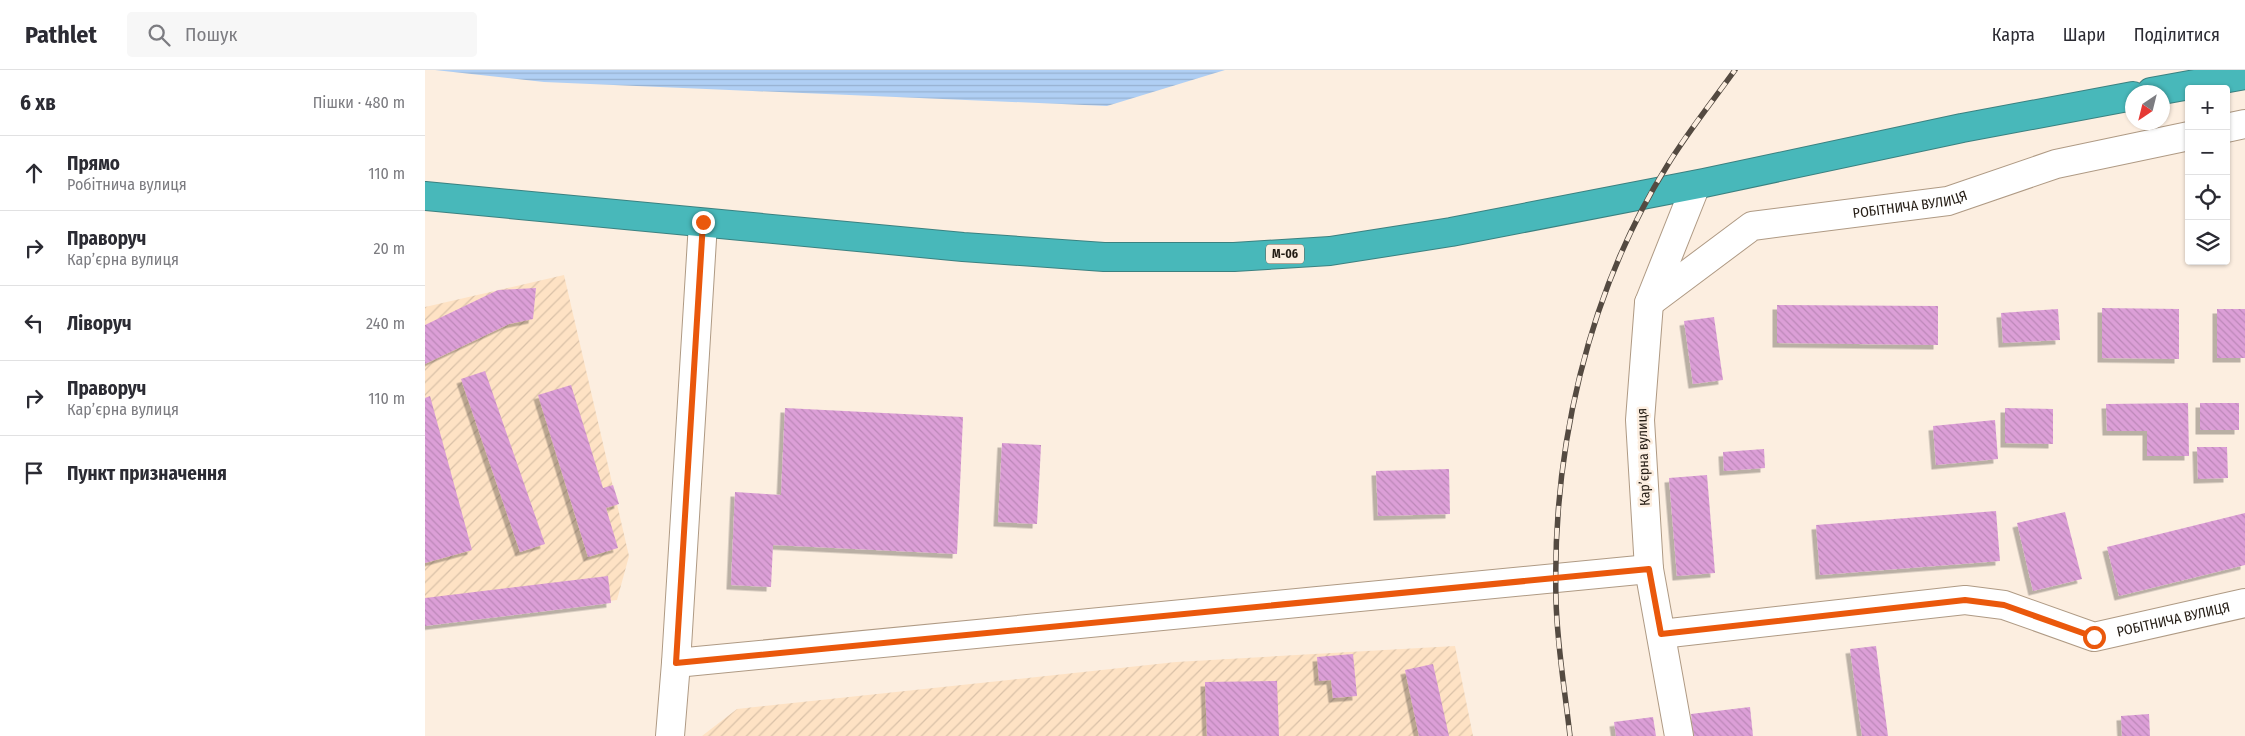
<!DOCTYPE html>
<html lang="uk">
<meta charset="utf-8">
<style>
:root{--surface:#fff;--page:#f7f7f7;--text:#2b2b33;--muted:#7c7c81;--line:#e1e1e2}
body{margin:0;font-family:"Fira Sans Condensed",sans-serif;background:var(--page);color:var(--text)}
.controls{position:absolute;right:15px;top:15px;display:grid;overflow:hidden;border-radius:5px;box-shadow:0 1px 4px #0004}
.controls button{width:45px;height:45px;display:grid;place-items:center;padding:0;border:0;border-bottom:1px solid var(--line);background:var(--surface);color:var(--text);font:25px sans-serif}
.compass{position:absolute;left:1700px;top:15px;width:45px;height:45px;border-radius:50%;background:var(--surface);box-shadow:0 1px 4px #0004;rotate:215deg}
.stop{position:absolute;width:15px;height:15px;margin:-11px;border:4px solid #ea580c;border-radius:50%;background:#fff}
.stop.end{background:#ea580c;border-color:#fff;box-shadow:0 1px 5px #0008}
.list{margin:0;padding:0;list-style:none}
h2{display:flex;justify-content:space-between;align-items:center;height:65px;margin:0;padding:0 20px;font-size:21px}
h2 small{font-size:16px;font-weight:400;color:var(--muted)}
.list li{display:grid;grid-template-columns:32px 1fr auto;gap:15px;align-items:center;box-sizing:border-box;height:75px;padding:0 20px;border-top:1px solid var(--line)}
.list b{display:block;font-size:19px;white-space:nowrap}
.list p{margin:0;font-size:16px;white-space:nowrap;color:var(--muted)}
.list em{font-size:16px;font-style:normal;color:var(--muted)}
.icon{flex:none;width:28px;height:28px;fill:none;stroke:currentColor;stroke-width:2;stroke-linecap:round;stroke-linejoin:round}
.map{position:relative;flex:none;width:1820px;height:666px;overflow:hidden}
header{display:flex;align-items:center;gap:30px;box-sizing:border-box;height:70px;padding:0 25px;background:var(--surface);border-bottom:1px solid var(--line)}
header strong{font-size:24px}
nav{display:flex;gap:28px;margin-inline-start:auto;font-size:18px}
.search{width:350px;height:45px;background:var(--page);display:flex;align-items:center;gap:12px;box-sizing:border-box;padding:0 18px;border-radius:5px;color:var(--muted);font-size:19px}
main{display:flex}
aside{flex:1;background:var(--surface)}
.map>svg:first-child{display:block}
.industrial{fill:url(#industrial-furrows)}
.water{fill:url(#water-rules)}
.building{fill:url(#building-back-hatch);filter:url(#shadow)}
.lines{fill:none;stroke-linecap:round;stroke-linejoin:round}
.minor-casing{stroke:#af9a84;stroke-width:30}
.highway-casing{stroke:#3b8180;stroke-width:30}
.minor{stroke:#fff;stroke-width:28}
.highway{stroke:#48b8ba;stroke-width:28}
.rail-casing{stroke:#544a41;stroke-width:5.5}
.rail{stroke:#fceee0;stroke-width:4;stroke-dasharray:11;stroke-linecap:butt}
.route{stroke:#ea580c;stroke-width:6}
.labels{text-anchor:middle;stroke-width:5;stroke-linejoin:round;paint-order:stroke}
.shield{fill:#fceee0;stroke:#645a50;stroke-width:1}
.shield-label{font-size:12px;font-weight:bold;fill:#231b13}
.street-label{font-size:14px;fill:#231b13;stroke:#fceee0}
</style>
<header>
<strong>Pathlet</strong>
<div class="search"><svg class="icon" aria-label="search" viewBox="0 0 24 24"><circle cx="10" cy="10" r="6"/><path d="M15 15l6 6"/></svg>Пошук</div>
<nav><a>Карта</a><a>Шари</a><a>Поділитися</a></nav>
</header>
<main>
<aside>
<h2>6 хв<small>Пішки · 480 m</small></h2>
<ul class="list">
<li><svg class="icon" aria-label="ahead" viewBox="0 0 24 24"><path d="M12 20V5M6 11l6-6 6 6"/></svg><div><b>Прямо</b><p>Робітнича вулиця</p></div><em>110 m</em></li>
<li><svg class="icon" aria-label="right" viewBox="0 0 24 24"><path d="M7 20v-9h11M14 6l5 5-5 5"/></svg><div><b>Праворуч</b><p>Карʼєрна вулиця</p></div><em>20 m</em></li>
<li><svg class="icon" aria-label="left" viewBox="0 0 24 24"><path d="M17 20v-9H6M10 6l-5 5 5 5"/></svg><div><b>Ліворуч</b></div><em>240 m</em></li>
<li><svg class="icon" aria-label="right" viewBox="0 0 24 24"><path d="M7 20v-9h11M14 6l5 5-5 5"/></svg><div><b>Праворуч</b><p>Карʼєрна вулиця</p></div><em>110 m</em></li>
<li><svg class="icon" aria-label="arrive" viewBox="0 0 24 24"><path d="M6 21V4h12l-3 4 3 4H6"/></svg><div><b>Пункт призначення</b></div></li>
</ul>
</aside>
<div class="map">
<svg width="1820" height="666" viewBox="0 0 1820 666">
<defs>
<pattern id="industrial-furrows" width="10" height="10" patternUnits="userSpaceOnUse" patternTransform="scale(1.25)"><rect width="10" height="10" fill="#fee2c4"/><path d="M-1 1l2-2M0 10L10 0M9 11l2-2" fill="none" stroke="#d9c1a8"/></pattern>
<pattern id="water-rules" width="6" height="5" patternUnits="userSpaceOnUse" patternTransform="scale(1.25)"><rect width="6" height="5" fill="#b0cff4"/><path d="M0 2.5h6" fill="none" stroke="#97b1d0"/></pattern>
<pattern id="building-back-hatch" width="6" height="6" patternUnits="userSpaceOnUse" patternTransform="scale(1.25)"><rect width="6" height="6" fill="#dc9fd7"/><path d="M-1 5l2 2M0 0l6 6M5-1l2 2" fill="none" stroke="#bc88b8"/></pattern>
<filter id="shadow"><feDropShadow dx="-4.5" dy="4.5" stdDeviation="0" flood-color="#0004"/></filter>
</defs>
<rect width="100%" height="100%" fill="#fceee0"/>
<path class="industrial" d="M139,205L204,486L192,530L0,554V237Z
M1030,576L1048,666H277L312,639L751,592Z"/>
<path class="water" d="M10,0H800L682,36L119,12Z"/>
<path class="building" d="M111,218L108,249L84,254L0,294V255L73,220Z
M1352,235L1513,236V275L1352,273Z
M1677,238L1754,239V289L1677,288Z
M1633,239L1635,270L1578,273L1576,243Z
M1792,239H1820V288H1792Z
M1289,247L1298,310L1268,314L1259,251Z
M60,301L120,474L95,482L36,309Z
M146,315L178,418L188,415L194,434L181,438L193,478L163,487L113,325Z
M5,326L47,480L0,493V328Z
M1763,333L1764,386H1722V361H1682L1681,334Z
M1775,333H1814V360H1775Z
M360,338L538,347L532,484L348,475L346,517L306,515L310,422L356,425Z
M1580,338L1628,339V374L1580,373Z
M1570,350L1573,389L1511,395L1508,356Z
M577,373L616,375L612,454L573,452Z
M1772,377H1802L1803,408L1773,409Z
M1339,379L1340,398L1299,401L1298,382Z
M1024,399L1025,444L953,446L951,401Z
M1282,405L1290,503L1252,506L1244,408Z
M1571,441L1575,491L1395,505L1391,455Z
M1640,442L1657,509L1608,521L1592,453Z
M1820,443V495L1694,526L1682,477Z
M183,506L186,533L0,556V528Z
M1451,576L1463,666H1437L1425,579Z
M928,584L932,626L908,628L906,610L894,611L892,587Z
M1008,594L1024,666H994L980,600Z
M852,611L854,666H782L780,612Z
M1325,637L1328,666H1269L1266,644Z
M1724,644L1725,666H1697L1696,646Z
M1228,647L1231,666H1191L1189,652Z"/>
<g class="lines">
<defs>
<g id="minor">
<path d="M1801,58L1820,54"/>
<path id="s1" d="M1224,233L1327,156L1523,131L1631,94L1764,66"/>
<path id="s2" d="M1236,564L1540,530L1579,535L1669,567L1820,533"/>
<path d="M251,593L1224,499"/>
<path d="M245,666L251,593L278,153"/>
<path d="M1254,666L1224,499L1215,350L1224,233L1271,115"/>
</g>
<path id="highway" d="M1726,22L1820,5
M0,126L538,177L679,187H809L905,181L1026,162L1279,113L1537,58L1708,26"/>
</defs>
<use href="#minor" class="minor-casing"/>
<use href="#highway" class="highway-casing"/>
<use href="#minor" class="minor"/>
<use href="#highway" class="highway"/>
<defs>
<path id="rail" d="M1145,666C1140,621 1132,575 1131,530C1127,381 1162,224 1242,96C1262,63 1287,32 1310,0"/>
</defs>
<use href="#rail" class="rail-casing"/>
<use href="#rail" class="rail"/>
</g>
<g class="lines">
<path class="route" d="M278,152L251,593L1224,499L1236,564L1540,530L1579,535L1669,567"/>
</g>
<g class="labels">
<rect class="shield" x="841" y="174.5" width="38" height="19" rx="4"/>
<g class="shield-label">
<text x="860" y="188">М-06</text>
</g>
<g class="street-label">
<text dy="5" stroke="none"><textPath href="#s1" startOffset="288">РОБІТНИЧА ВУЛИЦЯ</textPath></text>
<text transform="translate(1218 387) rotate(-92)" y="5">Карʼєрна вулиця</text>
<text dy="5" stroke="none"><textPath href="#s2" startOffset="522">РОБІТНИЧА ВУЛИЦЯ</textPath></text>
</g>
</g>
</svg>
<div class="controls">
<button>+</button>
<button>−</button>
<button><svg class="icon" aria-label="locate" viewBox="0 0 24 24"><circle cx="12" cy="12" r="6"/><path d="M12 2v4M12 18v4M2 12h4M18 12h4"/></svg></button>
<button><svg class="icon" aria-label="layers" viewBox="0 0 24 24"><path d="M12 4l9 5-9 5-9-5zM3 14l9 5 9-5"/></svg></button>
</div>
<svg class="compass" viewBox="-18 -18 36 36"><path d="M0-13l5 13h-10z" fill="#e53935"/><path d="M0 13l5-13h-10z" fill="#7c7c81"/></svg>
<div class="stop" style="left:1669px;top:567px"></div>
<div class="stop end" style="left:278px;top:152px"></div>
</div>
</main>
